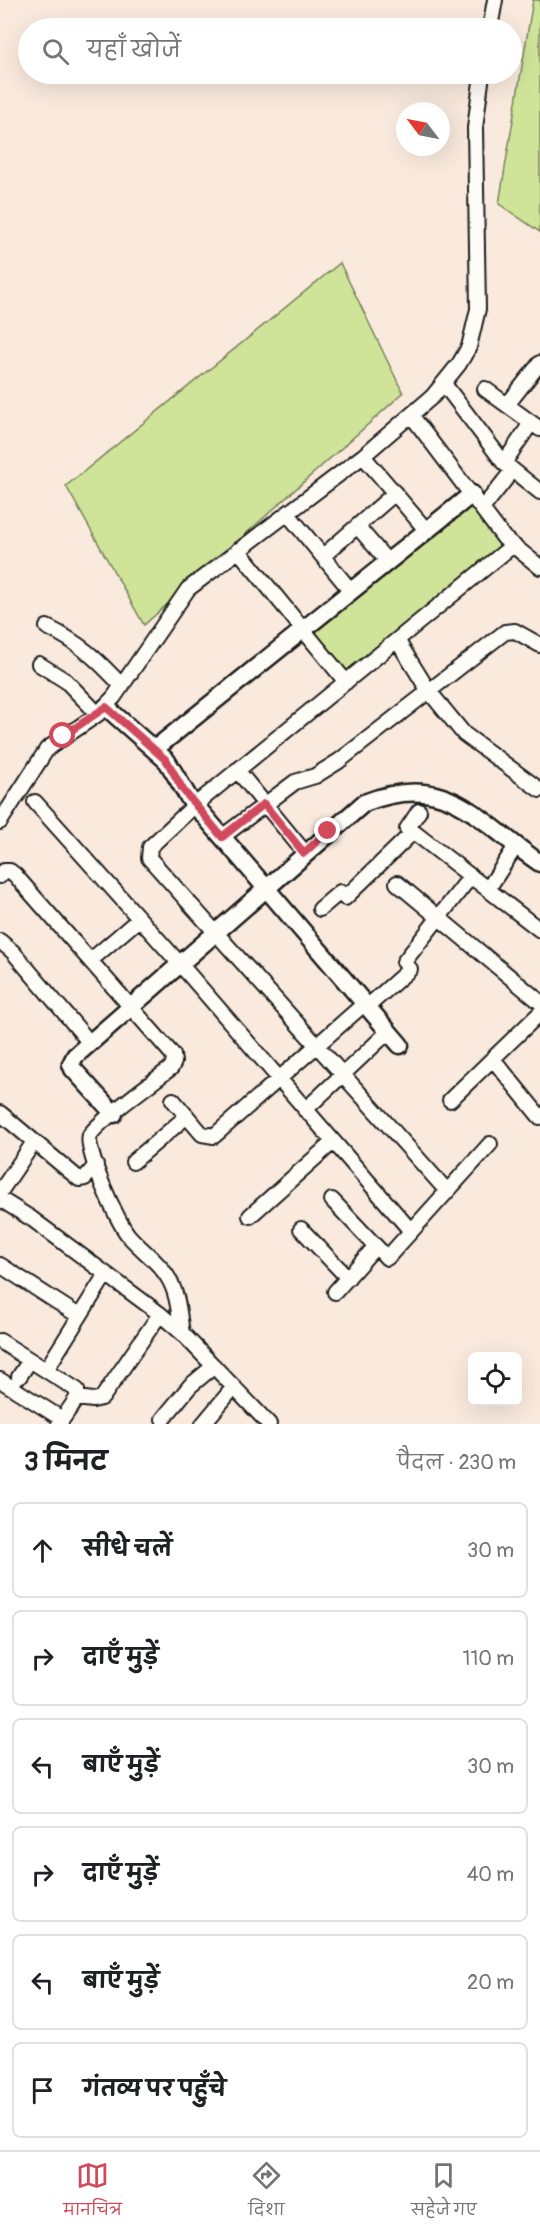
<!DOCTYPE html>
<html lang="hi">
<meta charset="utf-8">
<style>
:root{--surface:#fff;--page:#f6f6f6;--text:#202124;--muted:#757577;--line:#e0e0e0;--accent:#d1495b}
body{margin:0;font-family:Pangolin,"Playpen Sans Deva",sans-serif;background:var(--page);color:var(--text)}
.controls{position:absolute;right:18px;bottom:18px;display:grid;overflow:hidden;border-radius:9px;box-shadow:0 6px 24px #0002}
.controls button{width:54px;height:54px;display:grid;place-items:center;padding:0;border:0;border-bottom:2px solid var(--line);background:var(--surface);color:var(--text);font:30px sans-serif}
.compass{position:absolute;left:396px;top:102px;width:54px;height:54px;border-radius:50%;background:var(--surface);box-shadow:0 6px 24px #0002;rotate:302deg}
.stop{position:absolute;width:18px;height:18px;margin:-14px;border:4px solid #d1495b;border-radius:50%;background:#fff}
.stop.end{background:#d1495b;border-color:#fff;box-shadow:0 2px 6px #0008}
.list{margin:0;padding:0;list-style:none}
h2{display:flex;justify-content:space-between;align-items:center;height:78px;margin:0;padding:0 24px;font-size:26px}
h2 small{font-size:20px;font-weight:400;color:var(--muted)}
.list li{display:grid;grid-template-columns:39px 1fr auto;gap:18px;align-items:center;box-sizing:border-box;height:96px;margin:0 12px 12px;padding:0 12px;border:2px solid var(--line);border-radius:9px}
.list b{display:block;font-size:22px;white-space:nowrap}
.list em{font-size:20px;font-style:normal;color:var(--muted)}
.icon{flex:none;width:33px;height:33px;fill:none;stroke:currentColor;stroke-width:2;stroke-linecap:round;stroke-linejoin:round}
.map{position:relative;flex:none;width:540px;height:1424px;overflow:hidden}
.search{position:absolute;background:var(--surface);box-shadow:0 6px 24px #0002;left:18px;right:18px;top:18px;height:66px;display:flex;align-items:center;gap:15px;box-sizing:border-box;padding:0 21px;border-radius:33px;color:var(--muted);font-size:22px}
.sheet{height:726px;background:var(--surface)}
nav{display:flex;justify-content:space-around;align-items:center;box-sizing:border-box;height:84px;border-top:2px solid var(--line);background:var(--surface);font-size:16px;color:var(--muted)}
nav a{display:grid;justify-items:center;gap:3px}
nav .on{color:var(--accent)}
.map>svg:first-child{display:block}
.green{fill:#d0e499;stroke:#76805a;stroke-width:1.5}
.lines{fill:none;stroke-linecap:round;stroke-linejoin:round}
.minor-casing{stroke:#1c1c1c;stroke-width:18}
.major-casing{stroke:#1c1c1c;stroke-width:21}
.minor{stroke:#fdfcf7;stroke-width:14}
.major{stroke:#fdfcf7;stroke-width:16}
.route{stroke:#d1495b;stroke-width:8}
</style>
<div class="map">
<svg width="540" height="1424" viewBox="0 0 540 1424">
<rect width="100%" height="100%" fill="#faeade"/>
<filter id="ink" filterUnits="userSpaceOnUse"><feTurbulence type="fractalNoise" baseFrequency=".0167" numOctaves="2"/><feDisplacementMap in="SourceGraphic" scale="12" xChannelSelector="R" yChannelSelector="G"/><feConvolveMatrix kernelMatrix="1 2 1 2 8 2 1 2 1" color-interpolation-filters="sRGB"/></filter>
<g filter="url(#ink)">
<path class="green" d="M533,0H540V232L499,204Z
M340,263L403,393L144,625L66,486Z
M472,494L512,546L346,682L304,630Z"/>
<g class="lines">
<defs>
<path id="minor" d="M490,28L495,0
M444,384L504,463L540,492
M485,389L540,429
M507,405L540,363
M411,415L504,538L540,567
M363,456L427,531
M504,463L531,423
M482,509L512,471
M288,514L351,591
M357,526L388,562
M238,550L346,682
M323,556L395,493
M47,627C80,643 97,659 122,686
M397,640L428,690L464,734L540,790
M39,664L66,681L98,714
M237,770L305,853
M35,802L180,964L411,1231
M0,822L47,749L98,714L114,697L188,589L363,456L433,396L459,364L469,347L478,309L475,128L482,74
M412,833L407,829L419,811
M222,837L295,782L315,776L339,761L505,632L515,631L540,645
M0,876L4,871H10L15,875L173,1055L174,1062L171,1068C155,1080 97,1122 90,1135C84,1149 118,1224 129,1236C141,1250 158,1261 167,1276C178,1292 179,1314 182,1333
M397,883L540,1002
M488,889L516,846
M345,898L412,833H415L540,930
M320,909L340,892
M0,941L13,952L90,1043
M91,960L139,919
M404,962L471,876
M367,1007L410,969
M493,1059L540,1117
M173,1100L202,1134L214,1136L364,1004
M450,1100L540,1013
M305,1110L388,1032
M0,1113L79,1179L85,1178L96,1165
M133,1162L187,1116
M447,1191L149,858L150,847L195,805L512,546
M0,1192L34,1142
M0,1199L32,1219L160,1314L182,1333L269,1424
M332,1200L387,1258L490,1144
M250,1216L333,1142
M301,1229L348,1278
M0,1265L79,1316
M335,1292L375,1247
M0,1341L77,1390V1398L59,1424
M46,1370L106,1274
M19,1377L30,1360
M0,1380L62,1419
M77,1398L93,1400L102,1398L160,1314
M163,1419L190,1386L214,1366
M203,1424L234,1387"/>
<path id="major" d="M106,707L167,761L189,798L400,1045
M156,748L472,494
M114,1114L73,1069L71,1064L75,1056L364,803C448,770 476,820 540,863"/>
</defs>
<use href="#minor" class="minor-casing"/>
<use href="#major" class="major-casing"/>
<use href="#minor" class="minor"/>
<use href="#major" class="major"/>
</g>
</g>
<g class="lines" filter="url(#ink)">
<path class="route" d="M63,736L106,707L167,761L183,790L222,837L264,804L304,853L328,831"/>
</g>
</svg>
<div class="controls">
<button><svg class="icon" aria-label="locate" viewBox="0 0 24 24"><circle cx="12" cy="12" r="6"/><path d="M12 2v4M12 18v4M2 12h4M18 12h4"/></svg></button>
</div>
<svg class="compass" viewBox="-18 -18 36 36"><path d="M0-13l5 13h-10z" fill="#e53935"/><path d="M0 13l5-13h-10z" fill="#757577"/></svg>
<div class="stop" style="left:63px;top:736px"></div>
<div class="stop end" style="left:328px;top:831px"></div>
<div class="search"><svg class="icon" aria-label="search" viewBox="0 0 24 24"><circle cx="10" cy="10" r="6"/><path d="M15 15l6 6"/></svg>यहाँ खोजें</div>
</div>
<section class="sheet">
<h2>3 मिनट<small>पैदल · 230 m</small></h2>
<ul class="list">
<li><svg class="icon" aria-label="ahead" viewBox="0 0 24 24"><path d="M12 20V5M6 11l6-6 6 6"/></svg><div><b>सीधे चलें</b></div><em>30 m</em></li>
<li><svg class="icon" aria-label="right" viewBox="0 0 24 24"><path d="M7 20v-9h11M14 6l5 5-5 5"/></svg><div><b>दाएँ मुड़ें</b></div><em>110 m</em></li>
<li><svg class="icon" aria-label="left" viewBox="0 0 24 24"><path d="M17 20v-9H6M10 6l-5 5 5 5"/></svg><div><b>बाएँ मुड़ें</b></div><em>30 m</em></li>
<li><svg class="icon" aria-label="right" viewBox="0 0 24 24"><path d="M7 20v-9h11M14 6l5 5-5 5"/></svg><div><b>दाएँ मुड़ें</b></div><em>40 m</em></li>
<li><svg class="icon" aria-label="left" viewBox="0 0 24 24"><path d="M17 20v-9H6M10 6l-5 5 5 5"/></svg><div><b>बाएँ मुड़ें</b></div><em>20 m</em></li>
<li><svg class="icon" aria-label="arrive" viewBox="0 0 24 24"><path d="M6 21V4h12l-3 4 3 4H6"/></svg><div><b>गंतव्य पर पहुँचे</b></div></li>
</ul>
</section>
<nav>
<a class="on"><svg class="icon" aria-label="map" viewBox="0 0 24 24"><path d="M3 6l6-2 6 2 6-2v14l-6 2-6-2-6 2zM9 4v14M15 6v14"/></svg>मानचित्र</a>
<a><svg class="icon" aria-label="directions" viewBox="0 0 24 24"><path d="M12 3l9 9-9 9-9-9zM9 14v-3h6M13 9l2 2-2 2"/></svg>दिशा</a>
<a><svg class="icon" aria-label="saved" viewBox="0 0 24 24"><path d="M7 4h10v16l-5-4-5 4z"/></svg>सहेजे गए</a>
</nav>
